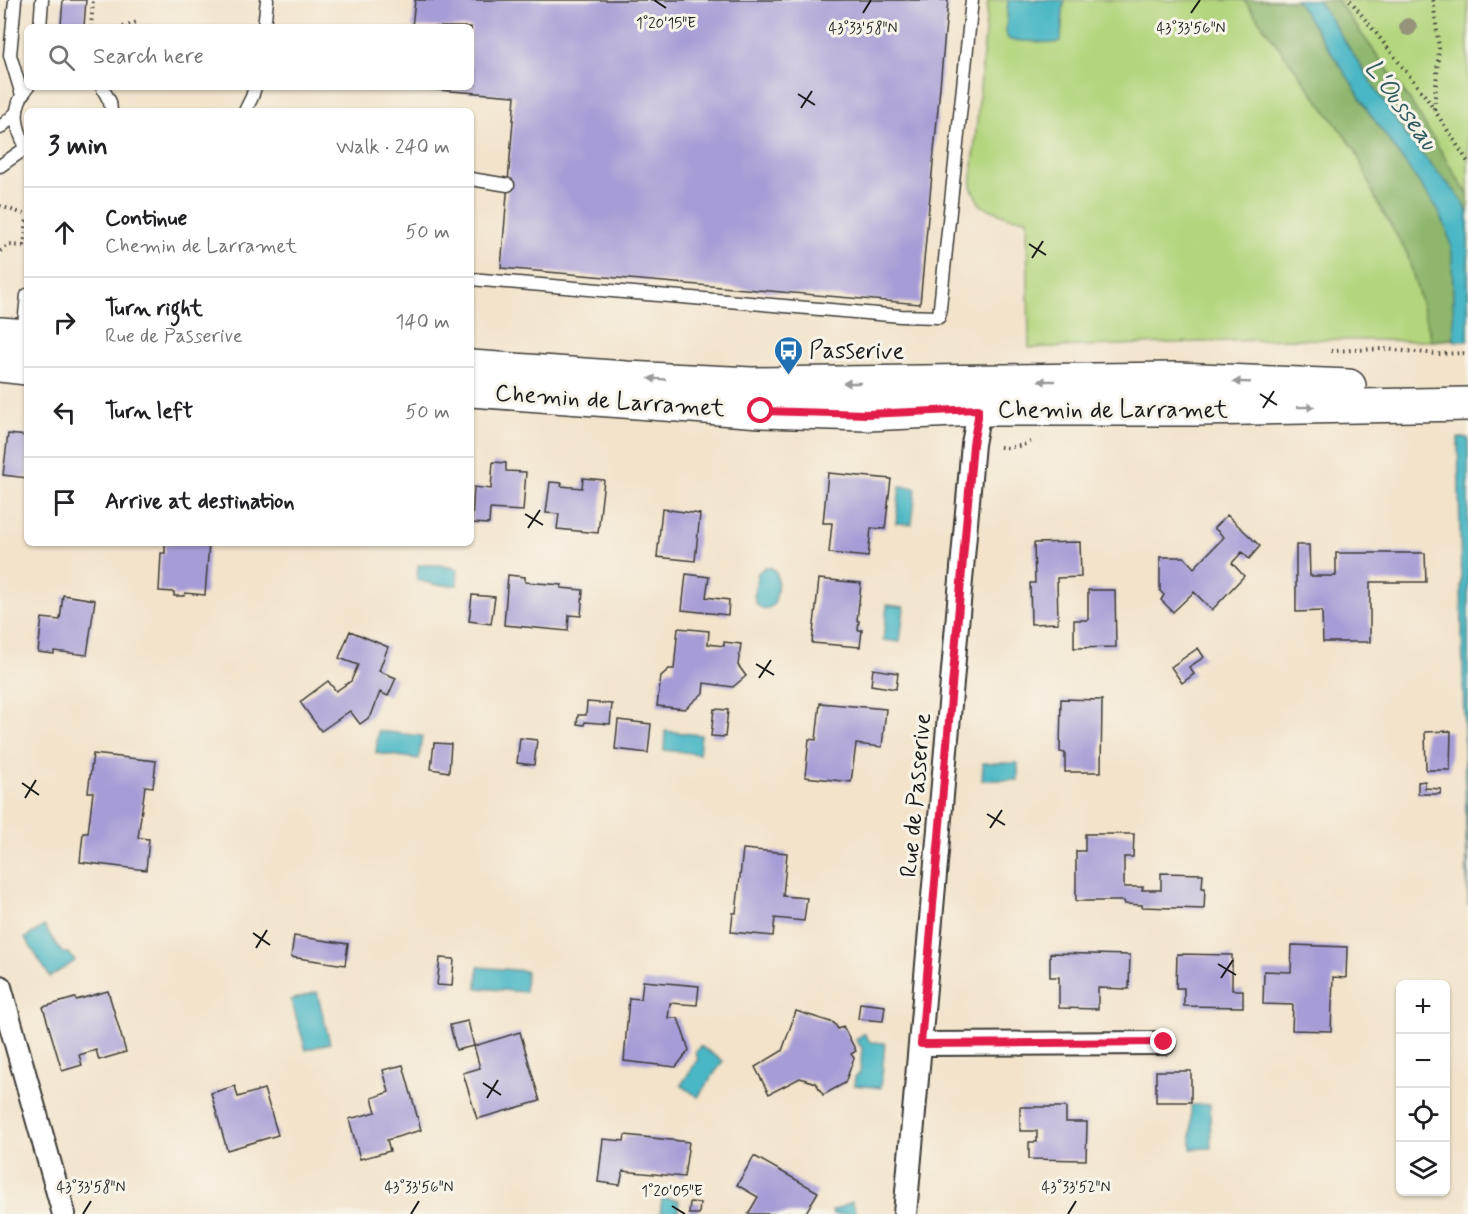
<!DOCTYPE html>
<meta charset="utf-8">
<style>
:root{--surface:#fff;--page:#f2f2f2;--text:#202124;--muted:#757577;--line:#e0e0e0}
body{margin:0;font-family:Mynerve,sans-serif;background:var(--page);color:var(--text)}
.controls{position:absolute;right:18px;bottom:18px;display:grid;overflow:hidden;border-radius:9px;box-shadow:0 2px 4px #0004}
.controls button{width:54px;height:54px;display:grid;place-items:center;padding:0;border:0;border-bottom:2px solid var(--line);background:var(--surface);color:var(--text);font:30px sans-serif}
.stop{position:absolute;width:18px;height:18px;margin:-14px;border:4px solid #e11d48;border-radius:50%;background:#fff}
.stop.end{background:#e11d48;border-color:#fff;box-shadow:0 2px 6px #0008}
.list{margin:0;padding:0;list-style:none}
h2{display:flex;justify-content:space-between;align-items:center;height:78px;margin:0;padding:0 24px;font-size:26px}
h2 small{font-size:20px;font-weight:400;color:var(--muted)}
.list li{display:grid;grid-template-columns:39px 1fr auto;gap:18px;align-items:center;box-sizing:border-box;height:90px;padding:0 24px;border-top:2px solid var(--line)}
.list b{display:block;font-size:22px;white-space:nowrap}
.list p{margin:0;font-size:20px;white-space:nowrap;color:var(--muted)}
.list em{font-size:20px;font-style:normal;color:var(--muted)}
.icon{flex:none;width:33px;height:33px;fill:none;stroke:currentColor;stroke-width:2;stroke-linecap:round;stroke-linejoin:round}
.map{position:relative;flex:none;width:1468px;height:1214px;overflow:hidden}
.search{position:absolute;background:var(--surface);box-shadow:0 2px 4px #0004;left:24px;top:24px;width:450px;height:66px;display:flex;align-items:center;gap:15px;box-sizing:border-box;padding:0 21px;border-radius:9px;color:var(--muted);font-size:22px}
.panel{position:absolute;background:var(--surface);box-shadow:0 2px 4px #0004;left:24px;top:108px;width:450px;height:438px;border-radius:9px}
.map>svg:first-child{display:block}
.green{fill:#b3d57d;stroke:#68784c;stroke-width:1.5}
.forest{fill:#8eb66c;stroke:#556944;stroke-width:1.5}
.water{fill:#4ab7c5;stroke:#336a70;stroke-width:1.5}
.building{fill:#a79dd6}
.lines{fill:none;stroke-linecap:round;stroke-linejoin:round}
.lane-casing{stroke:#3c3a36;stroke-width:15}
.street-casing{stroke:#3c3a36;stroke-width:26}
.secondary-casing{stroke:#3c3a36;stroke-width:36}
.path{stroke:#3c3a36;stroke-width:4;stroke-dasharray:1.5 4.5;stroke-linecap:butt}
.lane{stroke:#fff;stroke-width:12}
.street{stroke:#fff;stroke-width:22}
.secondary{stroke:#fff;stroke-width:33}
.tree{fill:#95947a}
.oneway{fill:#999}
.route{stroke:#e11d48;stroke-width:8}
.ticks{fill:none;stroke:#1c1c1c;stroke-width:2}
.labels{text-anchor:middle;stroke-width:6;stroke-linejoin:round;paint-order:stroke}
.poi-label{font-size:24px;fill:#1c1c1c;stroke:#f7f3e8;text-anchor:start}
.street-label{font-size:24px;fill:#1c1c1c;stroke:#f7f3e8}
.water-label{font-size:26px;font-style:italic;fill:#2e5a60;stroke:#f7f3e8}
.ticks-label{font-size:15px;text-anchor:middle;fill:#1c1c1c;stroke:#f7f3e8;stroke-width:6;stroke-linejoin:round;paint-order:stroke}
</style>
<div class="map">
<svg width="1468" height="1214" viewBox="0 0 1468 1214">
<rect width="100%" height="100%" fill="#f7f3e8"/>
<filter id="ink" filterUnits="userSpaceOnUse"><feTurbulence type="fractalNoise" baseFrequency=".0167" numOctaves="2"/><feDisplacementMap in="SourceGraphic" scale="12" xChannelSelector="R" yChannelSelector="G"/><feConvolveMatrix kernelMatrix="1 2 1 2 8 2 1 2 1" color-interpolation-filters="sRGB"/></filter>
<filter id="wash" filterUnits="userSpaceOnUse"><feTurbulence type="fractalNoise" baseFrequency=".008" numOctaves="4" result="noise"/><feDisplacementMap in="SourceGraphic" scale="24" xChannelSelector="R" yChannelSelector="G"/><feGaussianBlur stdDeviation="1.35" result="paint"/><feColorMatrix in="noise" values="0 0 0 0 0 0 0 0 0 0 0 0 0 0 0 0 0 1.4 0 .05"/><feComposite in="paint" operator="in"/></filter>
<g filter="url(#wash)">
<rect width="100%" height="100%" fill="#f2e3ca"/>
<path class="green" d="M988,0H1008L1006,32L1061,38L1064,0H1244L1356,151L1377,202L1407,253L1431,337L1427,236L1266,0H1468V338L1432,341L1291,339L1029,348L1027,219L1009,217L980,205L971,187Z"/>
<path class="forest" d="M1244,0H1337L1409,99L1466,192L1468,193V337L1432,341L1407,253L1377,202L1356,151Z"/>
<path class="water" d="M1008,0H1064L1061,38L1060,41L1055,43L1010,40L1007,37L1006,32Z
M1296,0H1318L1405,134L1431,165L1458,195L1468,213V341H1454L1452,252L1447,230L1437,208L1368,111L1351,82Z
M1458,438H1468V906L1467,864Z
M900,486L916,488L912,524L896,523Z
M418,565H439L458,569L457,585H437L417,580Z
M765,567C780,567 778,579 777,590C776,595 776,601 773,605C769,609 768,608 763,609L757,605L754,597L758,573Z
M887,605L904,607L900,642L883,640Z
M378,731L422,736L419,759L376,753Z
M665,731L701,735L699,754L664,750Z
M983,763H1018V780H982Z
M44,926L62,953H69L75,961L50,977L25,938Z
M478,967L526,971L525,992L477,988Z
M317,992L330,1043L306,1050L291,1000Z
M864,1033L870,1042L885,1043L881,1088L854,1085L855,1077L860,1073L862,1048L856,1040Z
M700,1046L723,1061L698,1097L681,1085L698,1059L695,1053Z
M1210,1104L1211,1148L1191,1149V1105Z
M662,1198L679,1200L678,1214H660Z
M852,1202L857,1214H833L832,1211Z"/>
<g id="blocks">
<path class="building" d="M63,0H86L84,26L61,24Z
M415,0H948L920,304L501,268L515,96L425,89V87H471V27H412Z
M8,434L27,436V478L3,475Z
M493,462L506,463V471L526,472L523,511L490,509L489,524L472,523L474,487L491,489Z
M828,473L891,479L885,529L871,528L868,557L829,553L832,523H823Z
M583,478L604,480L598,533L557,529L559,514L546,513L550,482L562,483L561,486L582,488Z
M662,509L700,514L695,561L657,557Z
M1227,515L1260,546L1249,559L1242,552L1232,563L1244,576L1212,610L1194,592L1173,612L1161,600L1164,595L1160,591V557H1184L1194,568L1224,537L1214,528Z
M1080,542L1081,577L1057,578L1058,623L1031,624L1030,583H1035L1034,543Z
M165,543H209L205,595L185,593L184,596H174V592L159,591L161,553H165Z
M1296,545H1309L1310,576H1336V553H1425L1426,582H1370V642H1323L1322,611L1296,612Z
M686,574L709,577L706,597L729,600L728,615L682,610Z
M508,575L525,577V582L562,585L561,588L583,590L581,616L569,615L568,631L504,625Z
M819,579L861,583L857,621H859L858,630H862L860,647L812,643Z
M1088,590H1115L1116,647L1074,648V620H1088Z
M63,595L95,600L87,655L54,651V654L38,652L42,618L60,620Z
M472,595L495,597L491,624L469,621Z
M678,628L709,631L708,644L724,646V642L741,644L738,665L746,676L733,687L704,683L703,693L685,709L657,706L661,676L669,669H674Z
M350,631L388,647L379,671L396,678L388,696L380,692L371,716L360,724L350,711L321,731L300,702L328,681L336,691L351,681L358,665L339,658Z
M1198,648L1204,657L1189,667L1194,674L1182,683L1171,667Z
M873,669L898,673L896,689L871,685Z
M1061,699L1102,700L1101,772H1065V753L1060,752Z
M587,702L612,704L610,724L585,722L584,725L577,724L578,715H586Z
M820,703L886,709L882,747L856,744L851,782L805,777L809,739L816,740Z
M714,709L728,710L725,737L711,736Z
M618,720L651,724L648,753L615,749Z
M1451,731L1450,770H1426L1425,732Z
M520,738L537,740L534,765L517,763Z
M434,743L451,744L449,772L431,769Z
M93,754L156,761L153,787L145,786L138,838L149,839L146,870L80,862L83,833H88L93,792H88Z
M1425,781V788L1441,789L1440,794H1418V782Z
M1085,834H1134L1133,857H1124V887H1143L1142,890H1161V873L1203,874L1202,888H1205L1204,909L1142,907V905L1125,904L1124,901H1076V851H1085Z
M743,849L787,853L783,896L807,898L804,921L775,918L773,936L731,932L733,913H736Z
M294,936L348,944L345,965L291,957Z
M1292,945L1347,947L1346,978L1333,977L1331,1031L1292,1030L1293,1005L1263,1004L1264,971L1291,972Z
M1050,953L1130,955L1129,989L1098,988V1009L1059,1008V977H1050Z
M1177,954L1232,955V990H1243V1007L1184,1006V988H1176Z
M440,958L454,959L452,986L437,985Z
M643,981L699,986L697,1005L670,1003L668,1018H678L689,1050L676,1067L624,1061L629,998L641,999Z
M108,991L126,1052L99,1060L96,1050L79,1055L82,1065L62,1071L43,1007L75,998L76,1000Z
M860,1003L885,1006L883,1021L858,1019Z
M796,1011L834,1023L838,1029L843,1026L856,1051L851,1054L854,1058L845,1083L823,1095L816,1083L800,1078L769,1094L755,1067L782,1051Z
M468,1021L474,1046L456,1050L450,1025Z
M520,1032L540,1101L477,1119L463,1073L480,1068L474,1046Z
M403,1065L421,1130L387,1140L390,1151L360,1159L349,1119L376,1112L372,1098L389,1092L383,1070Z
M1156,1071H1191V1102H1156Z
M235,1086L238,1097L264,1089L278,1135L227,1150L211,1093Z
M1020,1107H1066V1122H1087L1086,1160L1029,1159V1142H1037V1131H1020Z
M625,1135L689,1142L684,1177L623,1171L620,1185L598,1182L603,1139L624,1141Z
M754,1156L818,1192L805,1214H790L788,1212L787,1214H748L758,1197L737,1185Z
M690,1202L700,1203L699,1214H689Z"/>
</g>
</g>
<g filter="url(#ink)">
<use href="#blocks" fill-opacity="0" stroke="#3c3a36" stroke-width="1.5"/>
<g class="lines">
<defs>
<path id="lane" d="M15,0L10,55L22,95
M40,27L42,0
M264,27L267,0
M102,87L110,102L111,111
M245,111L252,97L255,87
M0,128L16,113
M27,149C15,127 11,107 28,87
M0,166L26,148
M471,179L508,185
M471,279L901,316L939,317L972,0
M23,335L27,295"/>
<path id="street" d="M0,987L64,1214
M921,1044L1164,1043
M905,1214L973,444L978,417V395"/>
<path id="secondary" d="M0,334L27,336
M0,365L27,368
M471,367L626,378L752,384L1177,379L1349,386
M471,390L761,411L867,414L978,409H1199L1468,404"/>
</defs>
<use href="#lane" class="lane-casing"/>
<use href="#street" class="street-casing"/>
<use href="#secondary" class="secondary-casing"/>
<path class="path" d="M1350,0L1426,97L1468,162
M1433,0L1439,48L1434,109
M91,27L93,0
M123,27L137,22
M0,206L27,215
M24,246L27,217
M0,251L9,245L24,246
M1331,351L1383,349L1438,354L1468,353
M1000,447C1011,448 1023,446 1033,441"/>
<use href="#lane" class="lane"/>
<use href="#street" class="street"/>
<use href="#secondary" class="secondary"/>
</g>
<circle class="tree" cx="1408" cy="27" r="9"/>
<defs><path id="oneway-solid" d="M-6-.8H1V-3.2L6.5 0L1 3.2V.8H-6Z" transform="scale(1.5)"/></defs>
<g class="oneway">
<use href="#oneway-solid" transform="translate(657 379) rotate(-177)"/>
<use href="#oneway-solid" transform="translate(1047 381) rotate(180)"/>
<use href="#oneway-solid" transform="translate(1242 382) rotate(-178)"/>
<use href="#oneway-solid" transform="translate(852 383) rotate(180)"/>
<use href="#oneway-solid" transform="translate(1306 407) rotate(-1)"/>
</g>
</g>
<g class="lines" filter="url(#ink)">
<path class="route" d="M761,411L867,414L978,409V417L973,444L921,1044L1164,1042"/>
</g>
<path class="ticks" d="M654,0L666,8M863,13L871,0M1191,13L1200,0M798,94L815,105M801,108L812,91M1029,244L1046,255M1032,258L1043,241M1260,394L1277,405M1263,408L1274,391M525,514L543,525M528,528L540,510M756,664L774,675M759,678L771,660M22,783L39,795M25,798L36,780M987,814L1005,825M990,828L1002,810M253,933L270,945M256,948L267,930M1218,964L1236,975M1221,978L1233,960M483,1083L501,1095M487,1098L498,1080M672,1206L685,1214M83,1214L91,1201M411,1214L419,1201M1068,1214L1076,1201"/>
<defs>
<symbol id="bus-pin" viewBox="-11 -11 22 30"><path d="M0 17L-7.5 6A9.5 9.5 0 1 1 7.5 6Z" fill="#1f6fb2" stroke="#f7f3e8"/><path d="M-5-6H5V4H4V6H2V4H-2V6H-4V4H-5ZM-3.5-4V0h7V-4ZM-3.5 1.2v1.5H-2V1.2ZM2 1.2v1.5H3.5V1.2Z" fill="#fff"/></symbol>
</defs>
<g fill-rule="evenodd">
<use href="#bus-pin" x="772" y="334" width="33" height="45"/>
</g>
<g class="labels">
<g class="poi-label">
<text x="809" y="358">Passerive</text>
</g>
<g class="street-label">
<text transform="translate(610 400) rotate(4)" y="8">Chemin de Larramet</text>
<text x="1113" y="417">Chemin de Larramet</text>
<text transform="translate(915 795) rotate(-85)" y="8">Rue de Passerive</text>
</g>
<g class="water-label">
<text transform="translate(1402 104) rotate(54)" y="9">L'Ousseau</text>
</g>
</g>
<g class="ticks-label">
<text x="666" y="28">1°20'15"E</text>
<text x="863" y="33">43°33'58"N</text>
<text x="1191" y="33">43°33'56"N</text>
<text x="91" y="1192">43°33'58"N</text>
<text x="419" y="1192">43°33'56"N</text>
<text x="1076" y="1192">43°33'52"N</text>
<text x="672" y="1196">1°20'05"E</text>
</g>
</svg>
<div class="controls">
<button>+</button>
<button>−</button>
<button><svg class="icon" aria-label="locate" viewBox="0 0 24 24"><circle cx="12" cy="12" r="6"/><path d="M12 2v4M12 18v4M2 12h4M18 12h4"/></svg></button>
<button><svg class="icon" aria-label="layers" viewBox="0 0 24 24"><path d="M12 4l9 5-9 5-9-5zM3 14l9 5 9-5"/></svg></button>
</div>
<div class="stop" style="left:761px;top:411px"></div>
<div class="stop end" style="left:1164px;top:1042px"></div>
<div class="search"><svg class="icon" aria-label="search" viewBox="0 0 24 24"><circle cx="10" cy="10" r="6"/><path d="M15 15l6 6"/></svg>Search here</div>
<section class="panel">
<h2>3 min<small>Walk · 240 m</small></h2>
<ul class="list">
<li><svg class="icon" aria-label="ahead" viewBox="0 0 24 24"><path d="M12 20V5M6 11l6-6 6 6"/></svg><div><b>Continue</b><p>Chemin de Larramet</p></div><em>50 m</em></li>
<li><svg class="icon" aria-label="right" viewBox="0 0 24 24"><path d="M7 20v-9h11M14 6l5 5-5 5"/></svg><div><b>Turn right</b><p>Rue de Passerive</p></div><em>140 m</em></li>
<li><svg class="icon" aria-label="left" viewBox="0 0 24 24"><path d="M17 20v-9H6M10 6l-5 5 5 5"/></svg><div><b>Turn left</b></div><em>50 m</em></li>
<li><svg class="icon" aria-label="arrive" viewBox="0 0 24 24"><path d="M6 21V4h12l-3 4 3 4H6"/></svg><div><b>Arrive at destination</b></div></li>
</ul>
</section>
</div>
